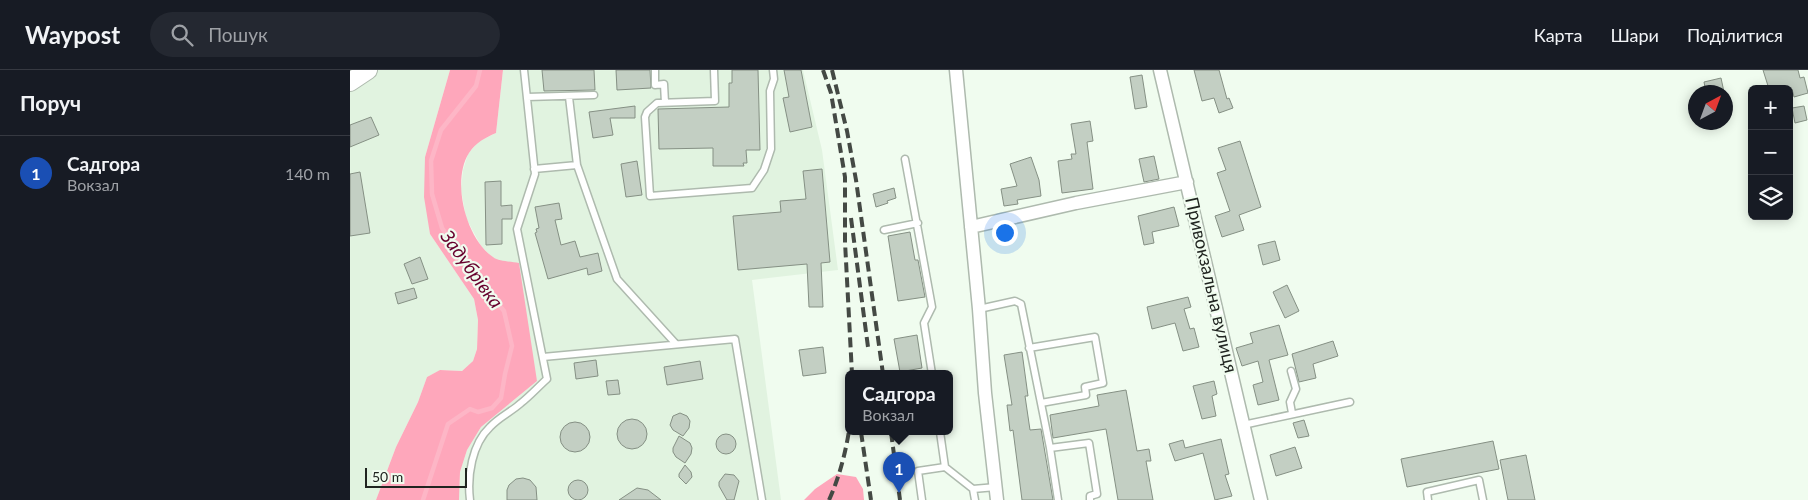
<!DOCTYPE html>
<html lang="uk">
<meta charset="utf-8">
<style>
:root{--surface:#171b24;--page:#242831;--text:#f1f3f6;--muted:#9ea1a6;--line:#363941;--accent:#db2777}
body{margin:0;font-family:Lato,sans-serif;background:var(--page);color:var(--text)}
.controls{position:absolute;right:15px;top:15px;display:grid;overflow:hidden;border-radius:8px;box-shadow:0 2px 12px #0003}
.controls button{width:45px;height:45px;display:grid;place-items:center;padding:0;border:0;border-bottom:1px solid var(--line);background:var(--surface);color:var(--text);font:25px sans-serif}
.compass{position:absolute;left:1338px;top:15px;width:45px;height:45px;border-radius:50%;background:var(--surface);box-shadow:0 2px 12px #0003;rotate:41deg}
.scale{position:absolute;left:15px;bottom:12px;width:102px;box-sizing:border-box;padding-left:5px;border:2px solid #202420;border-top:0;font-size:14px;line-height:18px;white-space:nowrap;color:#202420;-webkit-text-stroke:4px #f0fcef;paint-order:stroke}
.you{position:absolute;left:654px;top:162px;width:18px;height:18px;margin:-12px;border:4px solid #fff;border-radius:50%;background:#1a73e8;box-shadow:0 0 0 8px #1a73e833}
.badge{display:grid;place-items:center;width:32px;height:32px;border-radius:50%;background:var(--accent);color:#fff;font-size:16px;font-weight:700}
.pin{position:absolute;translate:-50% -41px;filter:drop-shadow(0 1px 2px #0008)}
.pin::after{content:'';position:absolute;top:26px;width:18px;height:15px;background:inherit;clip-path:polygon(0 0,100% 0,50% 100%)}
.popup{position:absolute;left:495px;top:300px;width:108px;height:65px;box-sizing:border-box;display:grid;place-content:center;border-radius:8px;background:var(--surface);filter:drop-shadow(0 1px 4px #0005);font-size:16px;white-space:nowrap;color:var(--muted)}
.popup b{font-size:19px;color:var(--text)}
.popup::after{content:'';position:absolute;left:50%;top:100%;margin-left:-10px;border:10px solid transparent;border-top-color:var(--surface)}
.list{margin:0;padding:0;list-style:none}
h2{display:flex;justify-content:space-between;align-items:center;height:65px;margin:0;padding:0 20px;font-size:21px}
h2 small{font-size:16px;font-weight:400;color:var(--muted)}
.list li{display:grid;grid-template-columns:32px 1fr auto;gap:15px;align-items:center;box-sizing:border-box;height:75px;padding:0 20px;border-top:1px solid var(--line)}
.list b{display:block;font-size:19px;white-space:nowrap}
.list p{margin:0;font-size:16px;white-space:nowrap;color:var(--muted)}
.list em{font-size:16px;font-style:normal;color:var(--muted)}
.icon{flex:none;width:28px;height:28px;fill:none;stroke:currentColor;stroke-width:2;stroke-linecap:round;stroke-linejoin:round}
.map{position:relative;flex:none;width:1458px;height:430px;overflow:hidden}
header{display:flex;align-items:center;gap:30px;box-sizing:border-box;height:70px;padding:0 25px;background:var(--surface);border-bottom:1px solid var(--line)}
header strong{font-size:24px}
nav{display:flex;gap:28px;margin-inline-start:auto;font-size:18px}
.search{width:350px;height:45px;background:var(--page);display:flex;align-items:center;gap:12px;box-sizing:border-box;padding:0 18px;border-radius:28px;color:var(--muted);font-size:19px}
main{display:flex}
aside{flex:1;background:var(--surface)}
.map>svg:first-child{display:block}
.built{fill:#e1f3e0}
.forest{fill:#fea7bb}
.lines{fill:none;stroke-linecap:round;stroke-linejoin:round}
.stream{stroke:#fdb6c6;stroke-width:4.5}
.building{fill:#c3cfc3;stroke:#859084}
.lane-casing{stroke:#aebaae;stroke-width:9}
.street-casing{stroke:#aebaae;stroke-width:15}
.secondary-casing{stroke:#aebaae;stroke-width:20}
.lane{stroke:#fff;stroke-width:6}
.street{stroke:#fff;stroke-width:12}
.secondary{stroke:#fff;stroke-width:18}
.rail{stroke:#444944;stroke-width:4;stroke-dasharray:10 5;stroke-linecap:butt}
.labels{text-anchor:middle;stroke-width:4.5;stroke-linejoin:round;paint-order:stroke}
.street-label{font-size:18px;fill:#202420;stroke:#f0fcef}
.water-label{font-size:19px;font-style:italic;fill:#67002d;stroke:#f0fcef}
</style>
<header>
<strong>Waypost</strong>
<div class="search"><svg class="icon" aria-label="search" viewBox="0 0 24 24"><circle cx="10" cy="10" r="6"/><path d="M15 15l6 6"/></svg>Пошук</div>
<nav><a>Карта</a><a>Шари</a><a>Поділитися</a></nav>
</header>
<main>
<aside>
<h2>Поруч<small></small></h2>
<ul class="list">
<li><span class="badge" style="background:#1a4fb4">1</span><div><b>Садгора</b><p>Вокзал</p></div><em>140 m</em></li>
</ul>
</aside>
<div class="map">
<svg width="1458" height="430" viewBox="0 0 1458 430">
<rect width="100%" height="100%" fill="#f0fcef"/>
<path class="built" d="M0,0H100L75,87L80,164L124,229L128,250L127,279L123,291L112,301L91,300L77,307L68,332L46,377L26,430H0Z
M153,0H453L472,80L488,200L402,210L431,430H109L110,402L117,380L131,357L187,311L144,189L131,176L116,148L111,119L113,100L118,84L128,72L146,63Z"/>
<path class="forest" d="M100,0H153L146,63C135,68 126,72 119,83C101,111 116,169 143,187C149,192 161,191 169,193L187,311L131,357L117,380L110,402L109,430H26L46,377L68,332L77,307L90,300L112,301L123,291L127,279L128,250L124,229L80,164L74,127L75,87Z
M487,404L506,407L513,419L514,430H454L465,419Z"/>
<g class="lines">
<path class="stream" d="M73,430L98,354L120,339L128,342L142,338L151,328L155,304L162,276L154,241L125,206L92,158L82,124L81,91L91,60L126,16L130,0"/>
</g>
<path class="building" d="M192,0H244L245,20L194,21Z
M266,0H300L301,18L267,20Z
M382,0H408L410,80H396L397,93H393L394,96H363V78L309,79L308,39L379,37V13H382Z
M434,0H451L462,57L440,62L433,28L439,27Z
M844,0H869L877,29L879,28L883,38L869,43L864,28L852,31Z
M1413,0H1448L1450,8L1454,7L1458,23L1444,27L1442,19H1419Z
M792,5L797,37L785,39L780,7Z
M1371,8L1374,22H1356L1354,12Z
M285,36V48H260L263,65L243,68L239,42Z
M1454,36L1457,50L1445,53L1442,38Z
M21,47L29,65L0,77V55Z
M740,51L743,71L737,72L743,119L712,123L708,91L722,89L721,84H726L721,54Z
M890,71L911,137L889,145L894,160L872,167L865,146L880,141L867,103L876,100L868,78Z
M804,86L809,109L794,112L789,89Z
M681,87L689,110L691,126L667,130L668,134L654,136L651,119L667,116L660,94Z
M287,91L292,125L276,127L271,94Z
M472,99L480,192L471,193L473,237H459L457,194L388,200L383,146L431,142L430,131L456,129L453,101Z
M10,102L20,163L0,166V104Z
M151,111V136L162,135V149H152V174L136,175L135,112Z
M544,118L546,128L537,131L538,133L526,137L523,124Z
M209,133L212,149L205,150L211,175L225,171L230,187L248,183L252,201L238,205L237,198L198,209L185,163L187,162L186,159L189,158L185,137Z
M824,137L829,156L802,162L804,173L794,175L788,146Z
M560,162L565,190H568L575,227L548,231L538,166Z
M925,171L930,190L913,195L908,175Z
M70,187L78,209L62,214L54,194Z
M937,215L949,241L935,248L923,222Z
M64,218L67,228L48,234L45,223Z
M838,227L841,237L834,239L840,259L844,258L849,277L833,281L825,253L802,259L797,237Z
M929,255L938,285L919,290L929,330L908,335L903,315L913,312L908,291L892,296L886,278L903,273L900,263Z
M567,265L572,298L550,302L544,269Z
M983,271L988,286L963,294L966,308L949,312L942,284Z
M473,277L476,303L453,306L449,280Z
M672,282L678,326H675L680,360L691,359L703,430H672L663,360L660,361L657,335H662L654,285Z
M246,290L248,306L226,309L224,293Z
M350,291L353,309L317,315L314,297Z
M268,310L270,324L258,325L256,311Z
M864,311L867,324L862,326L866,346L852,349L843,316Z
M776,320L787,381L799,379L801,391H796L803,430H768L756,359L703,368L700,345L749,336L747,325Z
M330,343L337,346L340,351L339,358L333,366L323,360L320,355L323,346Z
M267 364a15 15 0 1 1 30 0a15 15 0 1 1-30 0Z
M954,350L959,366L948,368L943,353Z
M210 367a15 15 0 1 1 30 0a15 15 0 1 1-30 0Z
M366 374a10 10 0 1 1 20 0a10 10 0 1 1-20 0Z
M329,366L340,373L342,378L341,384L335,393L326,387L323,382V378Z
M871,369L879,404L875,405L882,426L865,430L853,383L825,391L819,374L833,370L835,378Z
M1143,371L1149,399L1057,417L1051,389Z
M945,377L952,398L926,406L920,385Z
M1176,385L1185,430H1158L1150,390Z
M335,395L341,402L342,407L336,414L329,407V404Z
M375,404L384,405L389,411L384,430H377L369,416V412Z
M173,408L180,410L186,417L187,430H157V420L159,415L166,409Z
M218 420a10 10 0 1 1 20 0a10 10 0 1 1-20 0Z
M287,418L298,420L311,430H269Z"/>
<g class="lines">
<defs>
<path id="lane" d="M305,0V15L314,14L315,33
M364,0L365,31L307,33L297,42L295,47L300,126L402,118L414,100L421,79L420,21L424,9L423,0
M177,27L244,25
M219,27L227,95
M555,89L582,237L574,253L582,304
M184,99L227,95L267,209L326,274
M534,160L568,153
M629,239L665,231L671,234L700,378L708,430
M679,278L745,267L753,313L735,317L736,325L691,333
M193,287L385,269L412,430
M941,301L946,319L940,332L942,343
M893,355L1000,332
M700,378L739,373L747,424L740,426V430
M595,397L623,419L646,417
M623,419L625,430
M120,430C117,406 122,374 140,357C149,347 161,342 171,333C180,326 188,317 197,309L167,159L185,104L174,0
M572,430L568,401L595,397L590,362
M1078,430L1077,422L1129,410L1133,430"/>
<path id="street" d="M606,0L629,239L635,323L647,430
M810,0L911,430
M621,157L726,133L837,112"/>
<path id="secondary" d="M0,12L18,0"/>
</defs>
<use href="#lane" class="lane-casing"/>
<use href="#street" class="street-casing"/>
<use href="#secondary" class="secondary-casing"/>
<use href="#lane" class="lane"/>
<use href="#street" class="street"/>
<use href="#secondary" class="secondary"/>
<path class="rail" d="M473,0L481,23L495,107V172L502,304
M482,0L497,61L506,110L533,304
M501,148L518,277
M511,362L521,430
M541,362L550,430
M479,430C489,408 495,385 499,361"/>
</g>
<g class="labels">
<g class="street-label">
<text transform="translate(861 215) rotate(77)" y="6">Привокзальна вулиця</text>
</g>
<g class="water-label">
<text transform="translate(122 199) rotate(54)" y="7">Задубрівка</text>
</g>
</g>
</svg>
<div class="controls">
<button>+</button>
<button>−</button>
<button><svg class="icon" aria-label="layers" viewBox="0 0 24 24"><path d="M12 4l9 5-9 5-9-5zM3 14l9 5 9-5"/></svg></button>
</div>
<svg class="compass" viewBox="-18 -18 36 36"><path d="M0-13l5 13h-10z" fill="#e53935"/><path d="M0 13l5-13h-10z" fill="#9ea1a6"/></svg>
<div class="scale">50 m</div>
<div class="you"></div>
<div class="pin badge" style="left:549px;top:423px;background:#1a4fb4">1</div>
<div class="popup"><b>Садгора</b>Вокзал</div>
</div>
</main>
